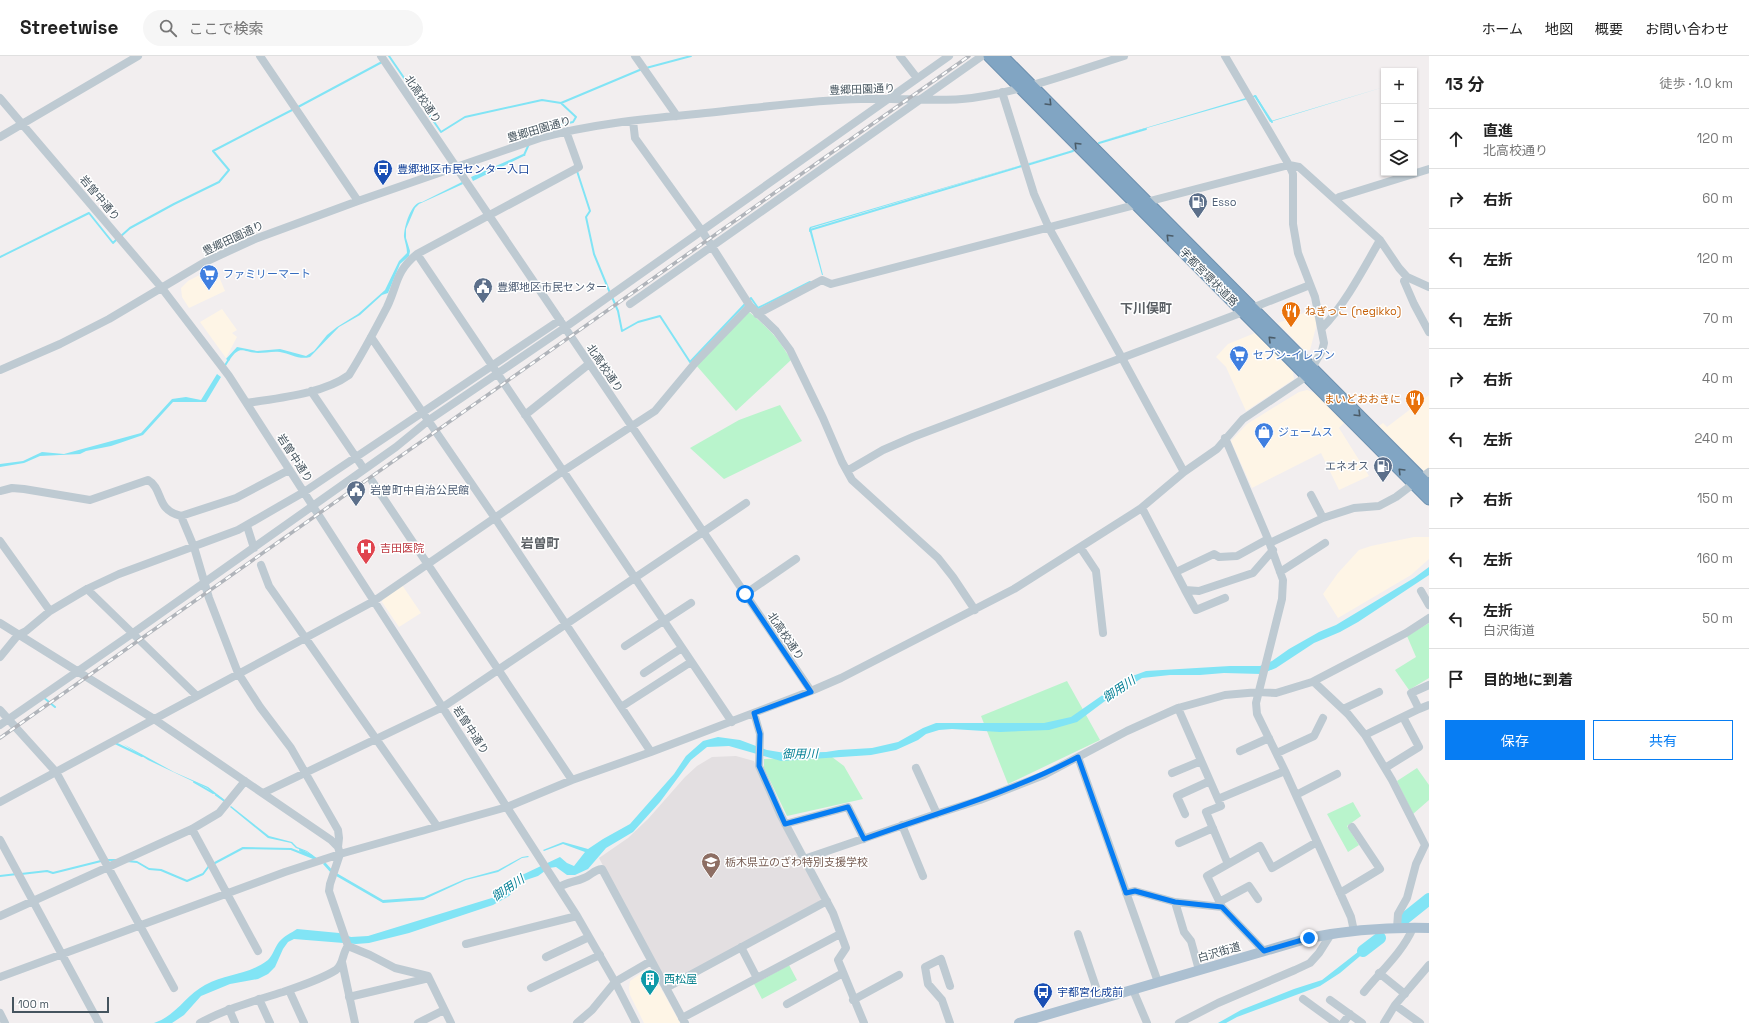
<!DOCTYPE html>
<html lang="ja">
<meta charset="utf-8">
<style>
:root{--surface:#fff;--page:#f6f6f6;--text:#222;--muted:#767676;--line:#e0e0e0;--accent:#077df3}
body{margin:0;font-family:"Space Grotesk","Noto Sans JP",sans-serif;background:var(--page);color:var(--text)}
.controls{position:absolute;right:12px;top:12px;display:grid;overflow:hidden;border-radius:0px;box-shadow:0 1px 3px #0004}
.controls button{width:36px;height:36px;display:grid;place-items:center;padding:0;border:0;border-bottom:1px solid var(--line);background:var(--surface);color:var(--text);font:20px sans-serif}
.scale{position:absolute;left:12px;bottom:10px;width:97px;box-sizing:border-box;padding-left:4px;border:2px solid #45545e;border-top:0;font-size:11px;line-height:14px;white-space:nowrap;color:#45545e;-webkit-text-stroke:3px #fff;paint-order:stroke}
.stop{position:absolute;width:12px;height:12px;margin:-9px;border:3px solid #077df3;border-radius:50%;background:#fff}
.stop.end{background:#077df3;border-color:#fff;box-shadow:0 1px 4px #0008}
.list{margin:0;padding:0;list-style:none}
h2{display:flex;justify-content:space-between;align-items:center;height:52px;margin:0;padding:0 16px;font-size:17px}
h2 small{font-size:13px;font-weight:400;color:var(--muted)}
.list li{display:grid;grid-template-columns:26px 1fr auto;gap:12px;align-items:center;box-sizing:border-box;height:60px;padding:0 16px;border-top:1px solid var(--line)}
.list b{display:block;font-size:15px;white-space:nowrap}
.list p{margin:0;font-size:13px;white-space:nowrap;color:var(--muted)}
.list em{font-size:13px;font-style:normal;color:var(--muted)}
.actions{display:flex;gap:8px;padding:12px 16px}
.actions a{flex:1;padding:9px 0;border:1px solid var(--accent);border-radius:0px;text-align:center;font-size:14px;color:var(--accent)}
.actions .main{background:var(--accent);color:#fff}
.icon{flex:none;width:22px;height:22px;fill:none;stroke:currentColor;stroke-width:2;stroke-linecap:round;stroke-linejoin:round}
.map{position:relative;flex:none;width:1429px;height:967px;overflow:hidden}
header{display:flex;align-items:center;gap:24px;box-sizing:border-box;height:56px;padding:0 20px;background:var(--surface);border-bottom:1px solid var(--line)}
header strong{font-size:19px}
nav{display:flex;gap:22px;margin-inline-start:auto;font-size:14px}
.search{width:280px;height:36px;background:var(--page);display:flex;align-items:center;gap:10px;box-sizing:border-box;padding:0 14px;border-radius:22px;color:var(--muted);font-size:15px}
main{display:flex}
aside{flex:1;background:var(--surface)}
.map>svg:first-child{display:block}
.commercial{fill:#fef5e6}
.education{fill:#e3dfe1}
.green{fill:#b9f4cc}
.water{fill:#81e4f5}
.lines{fill:none;stroke-linecap:round;stroke-linejoin:round}
.stream{stroke:#81e4f5;stroke-width:2}
.river{stroke:#81e4f5;stroke-width:12}
.highway-casing{stroke:#6d90af;stroke-width:13}
.minor{stroke:#becad2;stroke-width:8}
.major{stroke:#acc0d1;stroke-width:10}
.highway{stroke:#81a5c3;stroke-width:11}
.rail-casing{stroke:#b0b4ba;stroke-width:3.5}
.rail{stroke:#fff;stroke-width:2;stroke-dasharray:6;stroke-linecap:butt}
.oneway{stroke:#4b5c68}
.route{stroke:#077df3;stroke-width:5}
.labels{text-anchor:middle;stroke-width:3;stroke-linejoin:round;paint-order:stroke}
.street-label{font-size:11px;fill:#45545e;stroke:#fff}
.transit-label{font-size:11px;fill:#164399;stroke:#fff;text-anchor:start}
.service-label{font-size:11px;fill:#4e5e75;stroke:#fff;text-anchor:start}
.shop-label{font-size:11px;fill:#366cbe;stroke:#fff;text-anchor:start}
.food-label{font-size:11px;fill:#c56008;stroke:#fff;text-anchor:start}
.health-label{font-size:11px;fill:#be3a42;stroke:#fff;text-anchor:start}
.education-label{font-size:11px;fill:#785e54;stroke:#fff;text-anchor:start}
.culture-label{font-size:11px;fill:#0d838f;stroke:#fff;text-anchor:start}
.water-label{font-size:12px;font-style:italic;fill:#037f95;stroke:#fff}
.quarter-label{font-size:13px;font-weight:bold;fill:#5b6065;stroke:#fff}
</style>
<header>
<strong>Streetwise</strong>
<div class="search"><svg class="icon" aria-label="search" viewBox="0 0 24 24"><circle cx="10" cy="10" r="6"/><path d="M15 15l6 6"/></svg>ここで検索</div>
<nav><a>ホーム</a><a>地図</a><a>概要</a><a>お問い合わせ</a></nav>
</header>
<main>
<div class="map">
<svg width="1429" height="967" viewBox="0 0 1429 967">
<rect width="100%" height="100%" fill="#f2eeef"/>
<path class="commercial" d="M215,211L225,235L189,252L182,241L181,232L188,225Z
M222,253L237,274L232,277L237,281L226,302L200,266Z
M1314,253L1316,262V271L1310,294L1305,295L1278,267Z
M1255,277L1293,316L1294,323L1246,355L1226,311L1216,301L1228,288Z
M1307,334L1315,337L1344,367L1339,372L1369,420L1339,434L1321,397L1252,432L1231,385L1247,368L1299,336Z
M1429,339V420L1379,370L1383,367L1387,371Z
M1414,481H1429V503L1411,519L1338,562L1323,538L1338,517L1359,494L1371,490Z
M402,529L421,557L399,571L382,546L383,542Z
M647,913L651,914L680,967H644L630,939L629,932L630,925Z"/>
<path class="education" d="M736,700L754,705L780,766L823,843L665,930L599,802L628,782L648,763L685,721L697,710L712,701Z"/>
<path class="green" d="M748,255C768,272 778,281 791,304L736,355L696,309Z
M780,349L802,385L724,423L690,392L739,364Z
M1429,567V622L1409,634L1395,614L1416,601L1407,580Z
M1067,625L1100,684L1008,728L981,660Z
M832,701L844,710L863,743L787,760L764,712V703Z
M1417,712L1429,729V744L1413,758L1397,725Z
M1353,746L1361,760L1347,770L1359,789L1348,796L1327,758Z
M789,909L797,924L762,943L754,928Z"/>
<path class="water" d="M1384,31L1270,66L1255,41L1098,86L1256,39L1271,65Z
M1073,94L811,172L823,219H822L809,173L810,171Z
M523,98L526,99L473,125L471,121Z
M462,126L463,128L419,148L415,152L406,173V182L410,195L409,200L400,208L388,237L382,239L360,259L339,271L310,301C299,304 291,298 280,296C273,295 265,297 258,297C242,296 240,288 229,305L226,303L237,291L257,295L280,293L306,300L314,295L327,279L337,271L358,258L385,234L399,205L407,197C407,192 405,186 404,181C404,171 411,146 422,146Z
M217,318L221,321L206,346H173L143,379L111,390L86,395L80,398L40,400L24,407L0,411V408L23,405L42,396L64,398L141,377L172,343L186,341L201,344Z
M1429,511V519L1358,566L1340,576L1314,587L1276,612L1261,618L1224,617L1200,619H1170L1142,622L1105,645L1077,666L1049,674L1000,676L952,673L939,674L926,678L918,684L896,694L871,699L781,705L729,690L707,691L691,704L660,746L633,776L606,792L588,813L575,819H567L556,811L549,812L538,820L523,825L509,840L493,849L409,877L369,887L356,888L294,883L288,886L283,893L275,911L268,918L258,923L230,928L201,940L184,959L172,967H154C176,960 186,939 205,929C227,917 247,920 268,904C273,899 275,891 279,886C284,880 291,877 297,873L339,877L351,881L368,880L495,841L522,819L560,801L567,807L574,810L585,796L563,788L544,795L543,794L563,786L588,793L603,783L630,768L674,718L686,700L703,685L718,681L740,684L767,694L785,697L826,696L839,694L872,692L898,686L923,672L936,667H1044L1071,661L1127,622L1146,615L1230,610H1260L1272,605L1289,593L1319,576L1336,569L1414,522Z
M123,688L174,716L208,731L226,745L214,738L207,732L148,704Z
M231,750L269,780L292,786L297,791L307,795L318,803L316,804L307,796L296,792L291,787L268,782L230,751Z
M528,800L529,801L522,802L498,816L466,824L423,844L383,847L331,817L323,808L325,806L333,815L383,844L424,841L465,823L498,814L522,801Z
M1429,840V846L1409,862L1402,860Z
M1372,885H1378L1340,917L1320,930L1237,961L1226,967H1218L1241,954L1294,933L1322,924Z"/>
<g class="lines">
<path class="stream" d="M389,0L441,76L465,61L542,44L561,47
M646,12L691,0
M1255,40L1272,66
M298,51L382,6
M560,71L559,69L573,66L576,61L561,47L642,13
M532,83L535,75L559,69
M1099,87L1146,73
M524,99L529,88
M1027,109L1073,95
M577,115L590,155L586,161L594,198L610,237
M810,175V174L1022,110
M121,180L130,172L174,148L219,126L229,114L213,95L294,53
M0,201L89,157L113,187L117,183
M612,241L618,255L622,275L638,266L660,260L690,306L745,248
M748,245L751,242L758,252L810,226
M224,311L229,303
M43,641L55,651
M115,687L142,700
M194,726L213,737
M216,739L226,746
M300,794L312,800
M108,804H117
M127,805L137,806L149,813L161,814L187,825L203,818L209,810
M213,808L243,792L291,793L316,803
M21,818L47,815L53,817L101,805
M0,820L17,818"/>
<path class="river" d="M1404,863L1429,843
M1363,895L1380,882"/>
<defs>
<path id="highway" d="M989,0L1429,443
M1002,0L1429,430"/>
</defs>
<use href="#highway" class="highway-casing"/>
<path class="minor" d="M260,0L358,145
M381,0L811,635
M635,0L677,60
M900,0L917,22
M1225,0L1289,109L1299,111L1380,184L1399,212L1407,221L1429,231
M1002,36L1034,138L1049,172L1122,302L1184,416
M0,42L161,231L229,320L577,860L615,926L636,967
M633,65L635,82L702,175L750,250L776,275L790,294L823,362L842,406L852,424L938,502L953,521L975,554
M0,81L138,0
M1336,144L1339,141L1429,113
M417,198L732,666
M1407,221L1404,225L1414,248L1429,276
M630,248L982,0
M1252,252L1310,229
M1322,272C1344,250 1364,212 1380,184
M371,281L495,462L651,696
M0,314L60,288L109,263L205,206L255,183L358,145L540,82C598,66 657,62 716,56C764,51 812,44 861,43C898,41 936,47 972,42C1024,35 1074,16 1124,0
M311,335L364,413
M247,347C278,342 323,338 349,319C363,297 375,274 387,251C398,228 395,216 417,198L579,111L566,75
M525,359L589,308
M1225,382L1268,483L1283,524L1282,543L1256,647L1257,658L1285,715L1351,861L1354,875
M847,415L883,394L913,381L1243,256
M372,425L572,724
M0,435L12,432L24,433L90,444L148,424C164,433 155,454 181,460L194,491L209,542L238,617L260,651L291,692L338,774L339,782L338,791
M1311,439L1323,462
M1142,452L1185,534L1199,535L1253,517L1273,494
M181,460L236,442L289,414
M247,470L254,492
M0,485L50,555
M1270,487L1323,462L1354,452L1379,450L1396,441L1429,416
M1080,491L1096,515L1103,577
M261,509L269,530L437,770
M1176,516L1214,498L1219,501L1237,500L1268,483
M1280,516L1325,487
M87,533L197,640
M1185,534L1196,554L1225,542
M1421,535L1429,549
M745,538L796,503
M0,567L154,663L331,784L338,791L340,798L330,828L329,835L348,890
M625,590L691,547
M0,601L18,579L26,575L50,555L87,533L119,518L238,474L304,436L560,264
M644,617L682,592
M1312,626L1406,577L1429,562
M621,651L691,606
M1178,652L1221,750L1206,756L1228,808
M1343,653L1379,636
M1419,653L1429,649
M0,654L56,716L174,932
M754,657L760,678L759,710L780,758L833,857L846,892L838,904L864,967
M0,669L133,577L396,391L429,364L560,275L949,0
M1365,679L1419,653L1411,637L1429,629
M1240,695L1269,682
M1277,697L1314,680L1323,662
M1078,701L1158,926
M916,712L937,758
M1385,712L1419,691L1403,661
M1172,717L1201,705
M263,737L443,651L746,447
M1296,739L1337,718
M1218,743L1285,715
M0,746L374,545L563,415L655,355L695,307L750,250
M1185,758L1177,740L1210,725
M785,768L848,751L864,783
M902,769L923,820
M192,773L258,895
M0,784L99,967
M1179,787L1213,772
M804,803L933,759L980,744L1044,719L1127,675L1178,652L1225,639L1259,636L1276,637L1312,626L1315,627L1348,658L1365,679L1392,724L1425,789L1416,808L1407,842L1398,858L1397,872
M559,831C568,826 575,826 584,822C592,819 593,814 602,813L685,967
M1126,837L1135,835L1175,846L1222,851L1264,895
M1340,837L1380,813L1352,771
M1175,846L1184,876L1191,885L1199,914
M1219,846L1249,830L1258,843
M1222,851L1207,820L1260,790L1272,812L1317,786
M0,860L192,773L219,757L245,725
M1078,878L1100,943
M466,888L577,860
M348,890L370,899L395,912L428,920L451,967
M741,891L757,922
M546,901L589,881
M342,906L355,967
M1379,917L1405,938
M0,921L285,816L340,798L507,751L572,724L651,696L811,635L841,622L1014,533L1140,453L1184,416L1217,393L1243,363L1307,320L1322,295L1324,287L1315,241L1298,197L1293,168V118L1289,109L831,228L822,224L757,258
M531,932L600,899
M666,932L827,845
M289,934L304,967
M1133,934L1147,967
M1364,936C1381,915 1402,897 1413,872
M349,941L429,922
M259,943L270,967
M1303,943L1336,967
M853,944L899,919
M1330,944L1362,967
M787,948L843,917
M1395,949L1420,967
M229,953L235,967
M0,957L5,967
M682,962L840,878
M200,967C225,953 254,945 283,936C300,930 320,924 336,914C344,908 342,897 348,890
M418,967L444,954
M577,967L592,954L615,926L651,905
M950,967L942,944L928,928L925,911L941,903L950,930
M1179,967L1218,947L1295,914L1310,907L1319,897L1331,878
M1343,967L1350,958
M1384,967L1395,949L1429,909"/>
<path class="major" d="M1019,967L1309,882C1349,874 1388,871 1429,872"/>
<use href="#highway" class="highway"/>
<defs>
<path id="rail" d="M0,682L969,0"/>
</defs>
<use href="#rail" class="rail-casing"/>
<use href="#rail" class="rail"/>
</g>
<defs><path id="oneway-chevron" d="M-2-3.5L2.5 0L-2 3.5" fill="none" stroke-width="1.6" stroke-linecap="round" stroke-linejoin="round"/></defs>
<g class="oneway">
<use href="#oneway-chevron" transform="translate(1049 47) rotate(45)"/>
<use href="#oneway-chevron" transform="translate(1077 89) rotate(-135)"/>
<use href="#oneway-chevron" transform="translate(1169 181) rotate(-135)"/>
<use href="#oneway-chevron" transform="translate(1271 283) rotate(-135)"/>
<use href="#oneway-chevron" transform="translate(1358 358) rotate(45)"/>
<use href="#oneway-chevron" transform="translate(1401 415) rotate(-135)"/>
</g>
<g class="lines">
<path class="route" d="M745,538L811,636L754,657L760,678L759,710L785,768L848,751L864,783C936,757 1010,737 1078,701L1126,837L1135,835L1175,846L1222,851L1264,895L1309,882"/>
</g>
<defs>
<symbol id="bus-pin" viewBox="-11 -11 22 30"><path d="M0 17L-7.5 6A9.5 9.5 0 1 1 7.5 6Z" fill="#1a4fb4" stroke="#fff"/><path d="M-5-6H5V4H4V6H2V4H-2V6H-4V4H-5ZM-3.5-4V0h7V-4ZM-3.5 1.2v1.5H-2V1.2ZM2 1.2v1.5H3.5V1.2Z" fill="#fff"/></symbol>
<symbol id="fuel-pin" viewBox="-11 -11 22 30"><path d="M0 17L-7.5 6A9.5 9.5 0 1 1 7.5 6Z" fill="#5c6f8a" stroke="#fff"/><path d="M-5.5-6h7V0h2V4h1.3V-2.5L3-4.5l.8-.8L6-3V5H2.5V1h-1V6h-7ZM-4.2-4.7v3.2H.2V-4.7Z" fill="#fff"/></symbol>
<symbol id="supermarket-pin" viewBox="-11 -11 22 30"><path d="M0 17L-7.5 6A9.5 9.5 0 1 1 7.5 6Z" fill="#3f7fe0" stroke="#fff"/><path d="M-6-5.5h2.5l.6 2H6L4.5 2H-2.5L-4.4-4H-6ZM-1.5 3.2a1.3 1.3 0 1 0 .1 0ZM3 3.2a1.3 1.3 0 1 0 .1 0Z" fill="#fff"/></symbol>
<symbol id="civic-pin" viewBox="-11 -11 22 30"><path d="M0 17L-7.5 6A9.5 9.5 0 1 1 7.5 6Z" fill="#5c6f8a" stroke="#fff"/><path d="M-.6-6.5H3V-4.5H.6V-3L4-1V1h2V6H-6V1h2V-1L-.6-3ZM-1.2 2.5V6h2.4V2.5Z" fill="#fff"/></symbol>
<symbol id="restaurant-pin" viewBox="-11 -11 22 30"><path d="M0 17L-7.5 6A9.5 9.5 0 1 1 7.5 6Z" fill="#e8710a" stroke="#fff"/><path d="M-5-6h1v4h1v-4h1v4h1v-4h1v5L-1.5 .5V6h-2V.5L-5-1ZM5-6V6H3V1.5H1.5Q1.5-4 5-6Z" fill="#fff"/></symbol>
<symbol id="shop-pin" viewBox="-11 -11 22 30"><path d="M0 17L-7.5 6A9.5 9.5 0 1 1 7.5 6Z" fill="#3f7fe0" stroke="#fff"/><path d="M-5-2.5h2.3a2.7 3.5 0 0 1 5.4 0H5L5.5 6h-11ZM-1.5-2.5h3a1.5 2.3 0 0 0-3 0Z" fill="#fff"/></symbol>
<symbol id="hospital-pin" viewBox="-11 -11 22 30"><path d="M0 17L-7.5 6A9.5 9.5 0 1 1 7.5 6Z" fill="#e0444e" stroke="#fff"/><path d="M-5-5h3v3.5h4V-5h3V5h-3V1.5h-4V5h-3Z" fill="#fff"/></symbol>
<symbol id="school-pin" viewBox="-11 -11 22 30"><path d="M0 17L-7.5 6A9.5 9.5 0 1 1 7.5 6Z" fill="#8d6e63" stroke="#fff"/><path d="M0-5L7-2L0 1L-7-2ZM-4 1L0 2.5L4 1V4Q0 6-4 4Z" fill="#fff"/></symbol>
<symbol id="building-pin" viewBox="-11 -11 22 30"><path d="M0 17L-7.5 6A9.5 9.5 0 1 1 7.5 6Z" fill="#0f9aa8" stroke="#fff"/><path d="M-4-6H4V6H1V3H-1V6H-4ZM-2.5-4.3h1.7v1.8h-1.7ZM.8-4.3h1.7v1.8H.8ZM-2.5-1h1.7V.8h-1.7ZM.8-1h1.7V.8H.8Z" fill="#fff"/></symbol>
</defs>
<g fill-rule="evenodd">
<use href="#bus-pin" x="372" y="102" width="22" height="30"/>
<use href="#fuel-pin" x="1187" y="135" width="22" height="30"/>
<use href="#supermarket-pin" x="198" y="207" width="22" height="30"/>
<use href="#civic-pin" x="472" y="220" width="22" height="30"/>
<use href="#restaurant-pin" x="1280" y="244" width="22" height="30"/>
<use href="#supermarket-pin" x="1228" y="288" width="22" height="30"/>
<use href="#restaurant-pin" x="1404" y="332" width="22" height="30"/>
<use href="#shop-pin" x="1253" y="365" width="22" height="30"/>
<use href="#fuel-pin" x="1372" y="399" width="22" height="30"/>
<use href="#civic-pin" x="345" y="423" width="22" height="30"/>
<use href="#hospital-pin" x="355" y="481" width="22" height="30"/>
<use href="#school-pin" x="700" y="795" width="22" height="30"/>
<use href="#building-pin" x="639" y="912" width="22" height="30"/>
<use href="#bus-pin" x="1032" y="925" width="22" height="30"/>
</g>
<g class="labels">
<g class="street-label">
<text transform="translate(862 33) rotate(-2)" y="4">豊郷田園通り</text>
<text transform="translate(423 43) rotate(56)" y="4">北高校通り</text>
<text transform="translate(539 73) rotate(-16)" y="4">豊郷田園通り</text>
<text transform="translate(100 142) rotate(50)" y="4">岩曽中通り</text>
<text transform="translate(233 182) rotate(-25)" y="4">豊郷田園通り</text>
<text transform="translate(1209 221) rotate(45)" y="4">宇都宮環状道路</text>
<text transform="translate(605 312) rotate(56)" y="4">北高校通り</text>
<text transform="translate(295 402) rotate(57)" y="4">岩曽中通り</text>
<text transform="translate(786 580) rotate(56)" y="4">北高校通り</text>
<text transform="translate(471 674) rotate(57)" y="4">岩曽中通り</text>
<text transform="translate(1219 896) rotate(-16)" y="4">白沢街道</text>
</g>
<g class="transit-label">
<text x="397" y="117">豊郷地区市民センター入口</text>
<text x="1057" y="940">宇都宮化成前</text>
</g>
<g class="service-label">
<text x="1212" y="150">Esso</text>
<text x="497" y="235">豊郷地区市民センター</text>
<text x="1369" y="414" text-anchor="end">エネオス</text>
<text x="370" y="438">岩曽町中自治公民館</text>
</g>
<g class="shop-label">
<text x="223" y="222">ファミリーマート</text>
<text x="1253" y="303">セブン-イレブン</text>
<text x="1278" y="380">ジェームス</text>
</g>
<g class="food-label">
<text x="1305" y="259">ねぎっこ (negikko)</text>
<text x="1401" y="347" text-anchor="end">まいどおおきに</text>
</g>
<g class="health-label">
<text x="380" y="496">吉田医院</text>
</g>
<g class="education-label">
<text x="725" y="810">栃木県立のざわ特別支援学校</text>
</g>
<g class="culture-label">
<text x="664" y="927">西松屋</text>
</g>
<g class="water-label">
<text transform="translate(1119 633) rotate(-34)" y="4">御用川</text>
<text transform="translate(800 698) rotate(-1)" y="4">御用川</text>
<text transform="translate(508 832) rotate(-34)" y="4">御用川</text>
</g>
<g class="quarter-label">
<text x="1146" y="257">下川俣町</text>
<text x="540" y="492">岩曽町</text>
</g>
</g>
</svg>
<div class="controls">
<button>+</button>
<button>−</button>
<button><svg class="icon" aria-label="layers" viewBox="0 0 24 24"><path d="M12 4l9 5-9 5-9-5zM3 14l9 5 9-5"/></svg></button>
</div>
<div class="scale">100 m</div>
<div class="stop" style="left:745px;top:538px"></div>
<div class="stop end" style="left:1309px;top:882px"></div>
</div>
<aside>
<h2>13 分<small>徒歩 · 1.0 km</small></h2>
<ul class="list">
<li><svg class="icon" aria-label="ahead" viewBox="0 0 24 24"><path d="M12 20V5M6 11l6-6 6 6"/></svg><div><b>直進</b><p>北高校通り</p></div><em>120 m</em></li>
<li><svg class="icon" aria-label="right" viewBox="0 0 24 24"><path d="M7 20v-9h11M14 6l5 5-5 5"/></svg><div><b>右折</b></div><em>60 m</em></li>
<li><svg class="icon" aria-label="left" viewBox="0 0 24 24"><path d="M17 20v-9H6M10 6l-5 5 5 5"/></svg><div><b>左折</b></div><em>120 m</em></li>
<li><svg class="icon" aria-label="left" viewBox="0 0 24 24"><path d="M17 20v-9H6M10 6l-5 5 5 5"/></svg><div><b>左折</b></div><em>70 m</em></li>
<li><svg class="icon" aria-label="right" viewBox="0 0 24 24"><path d="M7 20v-9h11M14 6l5 5-5 5"/></svg><div><b>右折</b></div><em>40 m</em></li>
<li><svg class="icon" aria-label="left" viewBox="0 0 24 24"><path d="M17 20v-9H6M10 6l-5 5 5 5"/></svg><div><b>左折</b></div><em>240 m</em></li>
<li><svg class="icon" aria-label="right" viewBox="0 0 24 24"><path d="M7 20v-9h11M14 6l5 5-5 5"/></svg><div><b>右折</b></div><em>150 m</em></li>
<li><svg class="icon" aria-label="left" viewBox="0 0 24 24"><path d="M17 20v-9H6M10 6l-5 5 5 5"/></svg><div><b>左折</b></div><em>160 m</em></li>
<li><svg class="icon" aria-label="left" viewBox="0 0 24 24"><path d="M17 20v-9H6M10 6l-5 5 5 5"/></svg><div><b>左折</b><p>白沢街道</p></div><em>50 m</em></li>
<li><svg class="icon" aria-label="arrive" viewBox="0 0 24 24"><path d="M6 21V4h12l-3 4 3 4H6"/></svg><div><b>目的地に到着</b></div></li>
</ul>
<div class="actions"><a class="main">保存</a><a>共有</a></div>
</aside>
</main>
